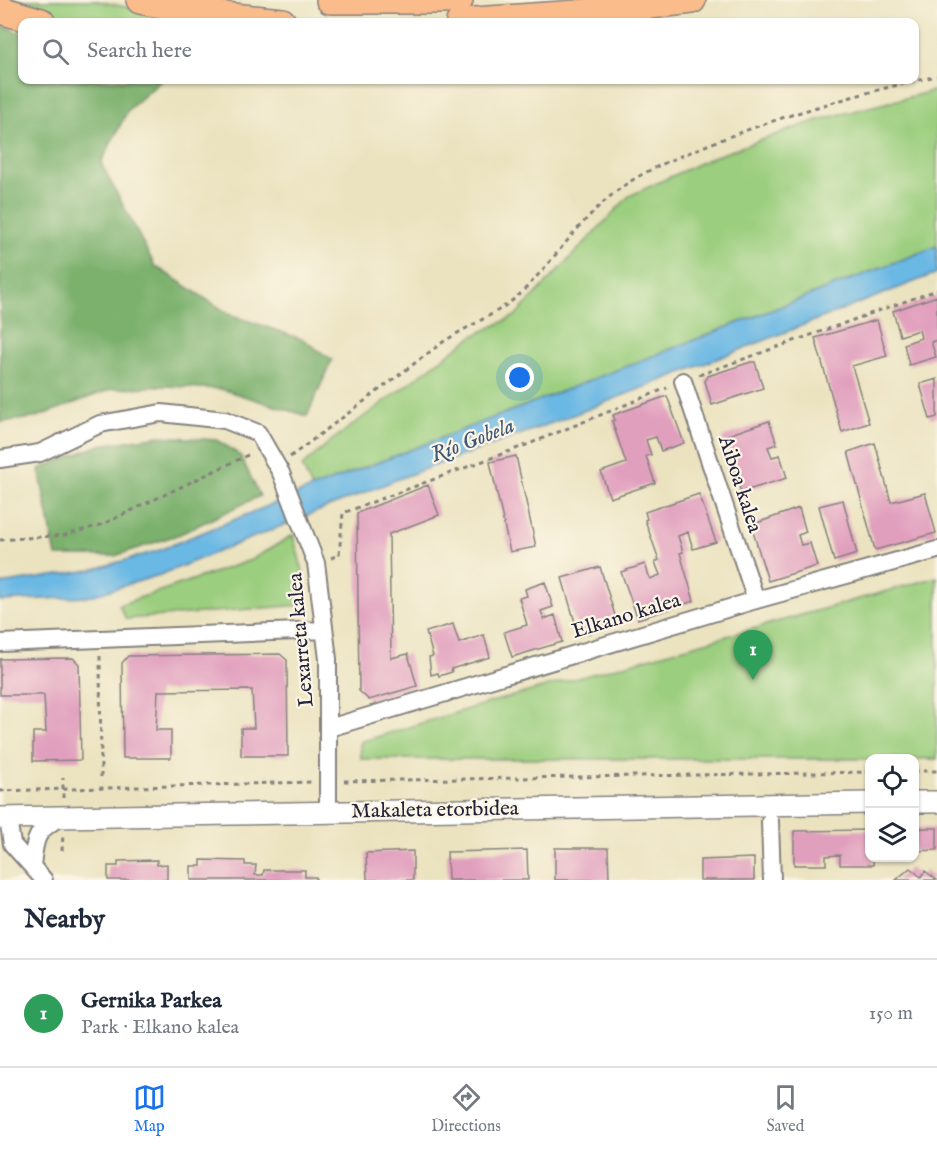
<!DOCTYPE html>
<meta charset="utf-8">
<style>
:root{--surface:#fff;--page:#f6f6f7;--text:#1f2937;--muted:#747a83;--line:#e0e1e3;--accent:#1a73e8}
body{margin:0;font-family:"IM FELL English",serif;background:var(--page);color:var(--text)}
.controls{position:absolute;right:18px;bottom:18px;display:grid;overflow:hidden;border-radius:12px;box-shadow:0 2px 4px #0004}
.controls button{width:54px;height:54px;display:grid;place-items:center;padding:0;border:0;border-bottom:2px solid var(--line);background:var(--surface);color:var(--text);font:30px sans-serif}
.you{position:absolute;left:520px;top:378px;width:21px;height:21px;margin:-15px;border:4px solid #fff;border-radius:50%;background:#1a73e8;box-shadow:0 0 0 9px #1a73e833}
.badge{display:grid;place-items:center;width:39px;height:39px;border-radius:50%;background:var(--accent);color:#fff;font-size:20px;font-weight:700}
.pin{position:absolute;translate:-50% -50px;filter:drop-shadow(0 2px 3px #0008)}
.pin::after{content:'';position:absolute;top:32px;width:21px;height:18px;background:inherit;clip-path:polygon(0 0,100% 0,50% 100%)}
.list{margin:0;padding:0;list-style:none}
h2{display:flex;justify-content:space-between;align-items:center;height:78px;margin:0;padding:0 24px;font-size:26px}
h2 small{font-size:20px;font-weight:400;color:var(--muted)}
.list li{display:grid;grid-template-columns:39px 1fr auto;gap:18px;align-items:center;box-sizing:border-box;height:108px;padding:0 24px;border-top:2px solid var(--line)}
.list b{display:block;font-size:22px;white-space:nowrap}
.list p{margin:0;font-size:20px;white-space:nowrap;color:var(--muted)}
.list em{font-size:20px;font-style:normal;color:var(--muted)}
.icon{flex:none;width:33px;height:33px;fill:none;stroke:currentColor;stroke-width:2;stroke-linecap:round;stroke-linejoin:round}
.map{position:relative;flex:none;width:937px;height:880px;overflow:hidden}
.search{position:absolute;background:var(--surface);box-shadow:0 2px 4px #0004;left:18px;right:18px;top:18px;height:66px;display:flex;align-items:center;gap:15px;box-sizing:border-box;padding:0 21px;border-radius:12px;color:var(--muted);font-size:22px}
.sheet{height:186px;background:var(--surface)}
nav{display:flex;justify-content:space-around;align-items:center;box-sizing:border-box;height:84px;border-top:2px solid var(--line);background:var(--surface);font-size:16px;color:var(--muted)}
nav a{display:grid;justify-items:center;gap:3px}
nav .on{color:var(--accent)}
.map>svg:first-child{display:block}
.green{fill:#9bce7e;stroke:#5e785c;stroke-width:1.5}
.forest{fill:#7cb16d;stroke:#4f6a54;stroke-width:1.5}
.water{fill:#6ab8e4;stroke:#466d90;stroke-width:1.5}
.building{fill:#e19fbe}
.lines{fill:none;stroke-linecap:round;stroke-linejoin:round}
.minor-casing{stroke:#86827e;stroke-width:20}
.tertiary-casing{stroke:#86827e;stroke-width:24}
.trunk-casing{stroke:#86827e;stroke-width:30}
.path{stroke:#86827e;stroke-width:3;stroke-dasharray:4.5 4.5;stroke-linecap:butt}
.minor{stroke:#fff;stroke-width:16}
.tertiary{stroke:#fff;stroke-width:21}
.trunk{stroke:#f9bc8a;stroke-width:27}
.labels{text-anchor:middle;stroke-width:4.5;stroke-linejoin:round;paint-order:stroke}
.street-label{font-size:21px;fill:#22223b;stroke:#fcf5e5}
.water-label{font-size:22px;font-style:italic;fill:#3b5676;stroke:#fcf5e5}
</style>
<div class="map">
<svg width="937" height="880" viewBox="0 0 937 880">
<rect width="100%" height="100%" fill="#fcf5e5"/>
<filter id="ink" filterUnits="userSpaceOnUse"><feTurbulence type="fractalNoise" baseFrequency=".0167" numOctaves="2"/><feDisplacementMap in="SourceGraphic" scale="12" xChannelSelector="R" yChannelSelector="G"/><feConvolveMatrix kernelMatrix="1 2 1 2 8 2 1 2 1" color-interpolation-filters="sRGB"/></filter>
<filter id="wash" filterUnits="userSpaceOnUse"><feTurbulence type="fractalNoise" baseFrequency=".008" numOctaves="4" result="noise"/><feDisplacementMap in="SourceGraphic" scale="24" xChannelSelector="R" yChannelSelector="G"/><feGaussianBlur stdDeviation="1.35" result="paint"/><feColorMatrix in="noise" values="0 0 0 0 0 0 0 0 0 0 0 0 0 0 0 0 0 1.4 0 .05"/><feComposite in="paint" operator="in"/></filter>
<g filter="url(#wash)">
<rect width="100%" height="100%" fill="#ebe3c0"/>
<path class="green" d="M0,0H94L193,22H92L41,15Z
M937,90V246L312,488L302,466L331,441L473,336L515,316L629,196L713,157L818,120Z
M293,535L303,572L302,605L126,619L119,605L251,560Z
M937,577V759H361L360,742L481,705Z"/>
<path class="forest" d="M0,25L22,33V80H162L128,110L101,163L155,266L229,314L304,340L332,360L307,416L221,389L166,386L112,389L34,418L0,422Z
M160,436L217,440L240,455L260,496L180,534L115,556H56L39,469L100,445Z"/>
<path class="water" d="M937,246V273L560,420L398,479L160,575L87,597L0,601V584L91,570L157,551L312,488Z"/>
<g id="blocks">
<path class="building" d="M937,296V340L931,342L936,357L909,365L904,344L921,338L919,330L900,336L893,311Z
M877,320L887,356L852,366L869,423L842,432L815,338Z
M751,362H755L763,388L712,405L705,381L708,376Z
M937,379V417L930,419L920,384Z
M667,396L684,443L661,451L656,437L646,440L651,455L646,456L655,483L610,498L601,472L626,463L612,421L615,420L613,415Z
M769,421L777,444L768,447L772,457L780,455L787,478L741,492L722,437Z
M875,443L891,502L925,493L936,533L875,550L848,452Z
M516,456L536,547L510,552L490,462Z
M428,485L439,515L389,534L391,658L408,654L417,686L369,700L359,691L357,513Z
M699,494L716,542L693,549L688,532L678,536L683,552L680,553L694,601L638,619L621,572L645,564L650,579L660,575L655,562L659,560L645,520L647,519L645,512Z
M843,500L857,554L834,561L819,506Z
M799,508L806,532L798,535L801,545L810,543L817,566L768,581L751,525Z
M600,567L618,625L579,636L562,578Z
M545,582L553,607L541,611L544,619L555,615L562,642L512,657L504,632L527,625L519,598L527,596L525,589Z
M453,624L459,643L484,635L490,657L451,669L452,672L439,676L438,673L431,675L429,657L433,656L426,632Z
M280,654L287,660L288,756H241V728H254L252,690L158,691L156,730H171V758H123L122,663L128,656Z
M73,658L79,664L81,760L33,761V732H46L44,695H0V659Z
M914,828H937V850L914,851Z
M870,830V858H873V865H840V855L826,856V865H794V831Z
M555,848H608L609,880H555Z
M527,850L528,880H448L447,852Z
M413,851V880H367L366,853Z
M754,858V880H700V860Z
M157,860V865L167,864V880H108V866H118V861Z
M201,860L245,861V865H256L255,875H263L264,870H305V877H316V880H191V866H201Z
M910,868L921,877L925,871L937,880H896Z"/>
</g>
</g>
<g filter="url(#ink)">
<use href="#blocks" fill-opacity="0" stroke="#86827e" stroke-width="1.5"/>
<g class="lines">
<defs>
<path id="minor" d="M683,381L756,600
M0,459L40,453L100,424L161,413L225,420L258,433L281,473L316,563L328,659V810
M0,643L324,630
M329,728L756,600L937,550
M8,818L12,844L44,880
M770,821L772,880
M32,866C35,838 35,831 61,817"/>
<path id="tertiary" d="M914,802H937
M0,818L870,803"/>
<path id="trunk" d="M140,0L215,15L282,22
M330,0H459
M0,10L41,22
M460,22L576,14L692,0"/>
</defs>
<use href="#minor" class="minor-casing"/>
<use href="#tertiary" class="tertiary-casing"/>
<use href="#trunk" class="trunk-casing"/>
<path class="path" d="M699,375L937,290
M290,457L443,342C467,326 498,314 520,294C557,258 584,212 628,183C652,167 683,155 710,144C784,115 859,93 937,76
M0,540L65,535L101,525L250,454
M331,558L339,555L343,513L529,444L667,388
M100,656L101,777
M914,771H937
M344,781L870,772
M0,791L313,782
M63,798V778
M62,851L63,834"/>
<use href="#minor" class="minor"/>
<use href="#tertiary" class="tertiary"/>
<use href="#trunk" class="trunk"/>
</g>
</g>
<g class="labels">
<g class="street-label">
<text transform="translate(741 484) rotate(72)" y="7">Aiboa kalea</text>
<text transform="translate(626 615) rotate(-17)" y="7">Elkano kalea</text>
<text transform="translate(300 640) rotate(-95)" y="7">Lexarreta kalea</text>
<text transform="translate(435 809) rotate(-1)" y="7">Makaleta etorbidea</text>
</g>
<g class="water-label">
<text transform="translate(472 439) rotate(-21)" y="8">Río Gobela</text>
</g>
</g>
</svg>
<div class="controls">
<button><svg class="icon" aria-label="locate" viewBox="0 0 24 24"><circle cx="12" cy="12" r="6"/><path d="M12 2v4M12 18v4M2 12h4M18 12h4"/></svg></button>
<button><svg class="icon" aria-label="layers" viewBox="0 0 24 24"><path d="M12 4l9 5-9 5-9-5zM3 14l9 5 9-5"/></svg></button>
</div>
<div class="you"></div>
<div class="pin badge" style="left:753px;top:680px;background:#2e9e5b">1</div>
<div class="search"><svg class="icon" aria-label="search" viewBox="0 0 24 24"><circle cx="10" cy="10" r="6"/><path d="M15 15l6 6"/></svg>Search here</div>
</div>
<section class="sheet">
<h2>Nearby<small></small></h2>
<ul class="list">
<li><span class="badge" style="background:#2e9e5b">1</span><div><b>Gernika Parkea</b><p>Park · Elkano kalea</p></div><em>150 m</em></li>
</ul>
</section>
<nav>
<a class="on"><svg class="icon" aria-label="map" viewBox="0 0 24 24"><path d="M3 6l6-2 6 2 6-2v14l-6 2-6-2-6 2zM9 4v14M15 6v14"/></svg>Map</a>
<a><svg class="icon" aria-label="directions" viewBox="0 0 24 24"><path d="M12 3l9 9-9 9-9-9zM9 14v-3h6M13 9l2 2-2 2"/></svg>Directions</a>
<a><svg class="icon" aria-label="saved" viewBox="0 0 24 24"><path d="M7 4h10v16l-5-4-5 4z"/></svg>Saved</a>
</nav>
